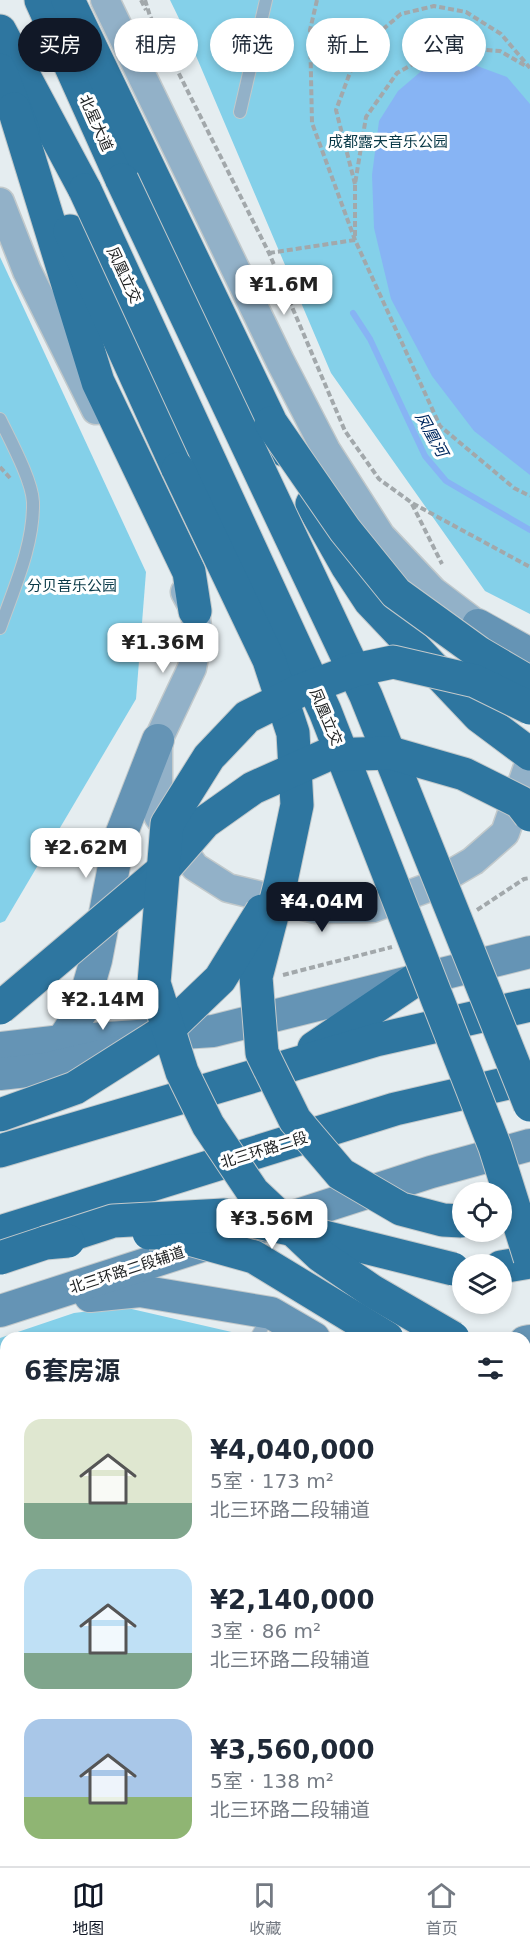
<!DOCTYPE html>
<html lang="zh">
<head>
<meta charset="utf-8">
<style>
	body { margin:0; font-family:"DejaVu Sans","Noto Sans SC",sans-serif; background:#f6f6f7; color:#1f2937; height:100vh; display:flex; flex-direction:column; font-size:22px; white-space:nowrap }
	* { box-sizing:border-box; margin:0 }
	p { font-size:20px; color:#747a83 }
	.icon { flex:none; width:33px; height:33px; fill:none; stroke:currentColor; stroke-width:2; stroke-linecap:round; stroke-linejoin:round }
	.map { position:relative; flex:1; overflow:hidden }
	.side { position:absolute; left:0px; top:1332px; width:531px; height:534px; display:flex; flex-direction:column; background:#fff; border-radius:18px 18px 0 0; box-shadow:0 3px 9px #0003 }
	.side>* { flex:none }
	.guide { position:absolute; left:18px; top:18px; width:495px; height:54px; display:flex; gap:12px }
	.buttons { position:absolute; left:452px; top:1182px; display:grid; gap:12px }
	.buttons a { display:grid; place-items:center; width:60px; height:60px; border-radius:50%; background:#fff; box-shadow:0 3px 9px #0003; font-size:30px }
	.price { position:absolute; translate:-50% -51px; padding:0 14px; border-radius:12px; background:#fff; color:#222; font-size:20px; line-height:39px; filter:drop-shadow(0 2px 3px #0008) }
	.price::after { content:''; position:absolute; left:50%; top:36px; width:18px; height:14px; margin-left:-9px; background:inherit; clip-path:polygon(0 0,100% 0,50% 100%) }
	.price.active { background:#111827; color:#fff }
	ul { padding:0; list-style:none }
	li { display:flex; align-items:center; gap:18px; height:150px; padding:0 24px }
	li span { display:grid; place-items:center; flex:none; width:168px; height:120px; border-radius:18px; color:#555 }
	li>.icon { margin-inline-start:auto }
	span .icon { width:72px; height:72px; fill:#fffc; stroke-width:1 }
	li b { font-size:26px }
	h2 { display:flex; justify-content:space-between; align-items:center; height:72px; padding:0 24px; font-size:26px }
	.tag { padding:0 21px; border-radius:27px; background:#fff; box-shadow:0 3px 9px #0003; font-size:21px; line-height:54px }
	.tag.active { background:#111827; color:#fff }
	.dock { display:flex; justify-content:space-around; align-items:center; height:84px; border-top:2px solid #e0e1e3; background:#fff; font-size:16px; color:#747a83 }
	.dock a { display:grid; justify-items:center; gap:3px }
	.dock .active { color:#111827 }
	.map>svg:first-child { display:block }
	.green { fill:#84d0e9 }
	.water { fill:#87b4f4 }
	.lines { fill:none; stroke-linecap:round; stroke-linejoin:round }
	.stream { stroke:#87b4f4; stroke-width:6 }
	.service-casing { stroke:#c2c9cb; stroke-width:14 }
	.minor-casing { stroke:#c2c9cb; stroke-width:25 }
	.tertiary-casing { stroke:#c2c9cb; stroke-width:31 }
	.secondary-casing { stroke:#c2c9cb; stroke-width:34 }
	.trunk-casing { stroke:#c2c9cb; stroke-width:35 }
	.path { stroke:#a2a8ab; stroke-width:4; stroke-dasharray:6 3; stroke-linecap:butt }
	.service { stroke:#92b1c8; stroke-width:12 }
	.minor { stroke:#92b1c8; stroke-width:22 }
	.tertiary { stroke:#92b1c8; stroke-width:28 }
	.secondary { stroke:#6594b5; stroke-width:32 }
	.trunk { stroke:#2e76a0; stroke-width:33 }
	.trunk-bridge-casing { stroke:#c2c9cb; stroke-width:35; stroke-linecap:butt }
	.trunk-bridge { stroke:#2e76a0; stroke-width:33 }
	.labels { text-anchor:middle; stroke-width:6; stroke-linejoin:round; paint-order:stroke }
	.street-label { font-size:15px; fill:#202324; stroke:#fff }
	.park-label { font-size:15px; fill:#093947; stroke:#fff }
	.water-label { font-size:16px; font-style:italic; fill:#002960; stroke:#fff }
</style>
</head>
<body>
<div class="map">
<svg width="530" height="1866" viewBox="0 0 530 1866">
	<rect width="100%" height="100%" fill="#e5edf0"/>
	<!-- green -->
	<g class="green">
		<polygon points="170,0 530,0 530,614 485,591 331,373 188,37"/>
		<polygon points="0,257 146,572 136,699 5,921 0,923"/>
		<polygon points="123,1307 236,1333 233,1338 6,1338 6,1457 0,1460 0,1338 74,1313"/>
	</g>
	<!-- water -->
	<polygon class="water" points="469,63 507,77 530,104 530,475 474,431 432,376 391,299 374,228 372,175 379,121 398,91 425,68"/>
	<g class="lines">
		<!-- stream -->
		<polyline class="stream" points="353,313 370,339 425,456 446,481 530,530"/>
		<defs>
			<g id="service">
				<polyline points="240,112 266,0"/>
				<path d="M0,419C10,440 32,480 33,502C34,545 14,588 0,628"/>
				<polyline points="256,1338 270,1314"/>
			</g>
			<polyline id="minor" points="525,1475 530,1479"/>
			<g id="tertiary">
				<polyline points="105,0 280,361 326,450 381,536 433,591 478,625 489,644"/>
				<polyline points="0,202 27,271 96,410"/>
				<polyline points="185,592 195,611 198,635 192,668 158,740 158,816 195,867 228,888 315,909 373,908 427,888 473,861 505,833 530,761"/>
			</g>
			<g id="secondary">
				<polyline points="478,625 530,654"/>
				<polyline points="62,1041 81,1012 96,960 119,840 158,740"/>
				<polyline points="0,1048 62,1041 213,1031 530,952"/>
				<polyline points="0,1074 45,1069 118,1052"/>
				<polyline points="90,1296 140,1291 271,1313 314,1338"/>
				<polyline points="0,1311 431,1172 530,1145"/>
				<polyline points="525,1342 530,1341"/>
			</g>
			<g id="trunk">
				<polyline points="41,0 122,180"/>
				<polyline points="68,0 284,450"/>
				<polyline points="0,31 85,190"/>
				<polyline points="0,70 23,130"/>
				<polyline points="14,109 98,382 189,572 195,611"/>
				<polyline points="70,231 178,469"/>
				<polyline points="312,504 347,566 370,601 479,716 530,754"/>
				<polyline points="314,1048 415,980"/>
				<polyline points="0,1151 376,1040 530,1005"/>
				<polyline points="0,1232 395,1109 530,1078"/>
				<polyline points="501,1267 530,1262"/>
				<polyline points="525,1399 530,1405"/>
				<polyline points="525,1433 530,1438"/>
			</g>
		</defs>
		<!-- service casing -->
		<use href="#service" class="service-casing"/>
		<!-- minor casing -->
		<use href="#minor" class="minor-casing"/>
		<!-- tertiary casing -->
		<use href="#tertiary" class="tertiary-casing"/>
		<!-- secondary casing -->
		<use href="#secondary" class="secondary-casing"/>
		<!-- trunk casing -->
		<use href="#trunk" class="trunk-casing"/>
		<!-- path -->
		<g class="path">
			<polyline points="141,0 146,10"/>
			<polyline points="145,0 150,16 269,253 345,431 379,479 412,503 530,567"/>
			<polyline points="317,0 310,30 312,123 355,240 440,426 514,488 530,496"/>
			<polyline points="355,184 336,110 351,70 375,36 401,14 434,6 466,12 501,34 530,68"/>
			<polyline points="355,236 355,184 366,117 397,73 444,47 500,51 526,66"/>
			<polyline points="269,253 355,240"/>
			<polyline points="0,467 10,478"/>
			<polyline points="412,504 442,564"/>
			<polyline points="477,910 524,879 530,878"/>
			<polyline points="283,975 392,947"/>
		</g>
		<!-- service -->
		<use href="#service" class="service"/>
		<!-- minor -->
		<use href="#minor" class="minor"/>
		<!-- tertiary -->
		<use href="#tertiary" class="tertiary"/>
		<!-- secondary -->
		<use href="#secondary" class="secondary"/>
		<!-- trunk -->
		<use href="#trunk" class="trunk"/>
		<defs>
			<g id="trunk-bridge">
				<polyline points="122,180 366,696 530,1105"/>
				<polyline points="85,190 325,711 495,1147 530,1258"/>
				<polyline points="271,423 345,530 396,593 479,653 530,683"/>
				<polyline points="178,469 269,660 293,733 297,805 281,881 256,977 262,1053 295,1120 341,1174 401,1209 443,1220 462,1221"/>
				<polyline points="0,1008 163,870 205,822 253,788 327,755 391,753 464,774 520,802 530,815"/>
				<polyline points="0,1115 75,1088 168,1029 220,979 262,911"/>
				<polyline points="149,1233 168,1233 254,1257 387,1338"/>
				<polyline points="45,1243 113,1221 224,1215 304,1232 453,1269"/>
				<polyline points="0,1258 45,1243 68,1241"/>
				<polyline points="453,1338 372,1291 321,1256 253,1192 208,1125 182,1072 154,983 167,824 209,757 247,717 299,691 355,670 393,662 475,681 530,708"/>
			</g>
		</defs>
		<!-- trunk-bridge casing -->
		<use href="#trunk-bridge" class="trunk-bridge-casing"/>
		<!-- trunk-bridge -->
		<use href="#trunk-bridge" class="trunk-bridge"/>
	</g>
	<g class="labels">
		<!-- street labels -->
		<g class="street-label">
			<text transform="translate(96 123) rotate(66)" y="5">北星大道</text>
			<text transform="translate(124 275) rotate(65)" y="5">凤凰立交</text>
			<text transform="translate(326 717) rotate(67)" y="5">凤凰立交</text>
			<text transform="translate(264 1150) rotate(-17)" y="5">北三环路二段</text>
			<text transform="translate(127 1270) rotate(-18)" y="5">北三环路二段辅道</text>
		</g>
		<!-- park labels -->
		<g class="park-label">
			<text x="388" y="147">成都露天音乐公园</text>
			<text x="72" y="591">分贝音乐公园</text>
		</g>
		<!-- water labels -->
		<g class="water-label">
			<text transform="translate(432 434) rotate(61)" y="6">凤凰河</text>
		</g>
	</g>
</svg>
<div class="buttons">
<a><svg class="icon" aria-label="locate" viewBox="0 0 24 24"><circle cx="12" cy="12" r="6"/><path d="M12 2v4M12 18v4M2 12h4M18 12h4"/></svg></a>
<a><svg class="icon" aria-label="layers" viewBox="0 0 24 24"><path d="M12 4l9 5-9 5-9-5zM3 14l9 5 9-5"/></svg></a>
</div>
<b class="price" style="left:284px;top:316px">¥1.6M</b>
<b class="price" style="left:163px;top:674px">¥1.36M</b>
<b class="price" style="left:86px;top:879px">¥2.62M</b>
<b class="price active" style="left:322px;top:933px">¥4.04M</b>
<b class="price" style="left:103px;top:1031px">¥2.14M</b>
<b class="price" style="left:272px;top:1250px">¥3.56M</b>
<div class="guide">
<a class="tag active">买房</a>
<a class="tag">租房</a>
<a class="tag">筛选</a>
<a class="tag">新上</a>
<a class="tag">公寓</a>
</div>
<section class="side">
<h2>6套房源<svg class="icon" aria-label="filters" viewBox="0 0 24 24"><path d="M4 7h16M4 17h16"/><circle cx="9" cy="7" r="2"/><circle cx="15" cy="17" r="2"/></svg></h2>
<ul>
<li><span style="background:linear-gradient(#dfe7d0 70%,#7fa58c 0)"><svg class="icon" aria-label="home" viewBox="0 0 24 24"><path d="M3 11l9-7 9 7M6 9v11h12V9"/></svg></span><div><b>¥4,040,000</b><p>5室 · 173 m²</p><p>北三环路二段辅道</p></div></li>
<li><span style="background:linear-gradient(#bfe0f5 70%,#7fa58c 0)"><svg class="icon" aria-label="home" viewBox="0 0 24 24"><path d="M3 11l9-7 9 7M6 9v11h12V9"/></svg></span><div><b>¥2,140,000</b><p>3室 · 86 m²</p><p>北三环路二段辅道</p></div></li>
<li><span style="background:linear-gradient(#a9c7e8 65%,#8fb573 0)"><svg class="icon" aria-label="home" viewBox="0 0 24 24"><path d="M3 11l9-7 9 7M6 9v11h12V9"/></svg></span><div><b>¥3,560,000</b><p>5室 · 138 m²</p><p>北三环路二段辅道</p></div></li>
</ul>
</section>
</div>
<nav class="dock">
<a class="active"><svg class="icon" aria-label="map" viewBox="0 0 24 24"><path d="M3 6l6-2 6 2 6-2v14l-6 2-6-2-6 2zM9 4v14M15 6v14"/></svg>地图</a>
<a><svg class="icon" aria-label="saved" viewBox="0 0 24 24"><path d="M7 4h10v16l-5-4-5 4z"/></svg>收藏</a>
<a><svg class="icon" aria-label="home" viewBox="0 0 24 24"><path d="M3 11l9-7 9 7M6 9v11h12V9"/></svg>首页</a>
</nav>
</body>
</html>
